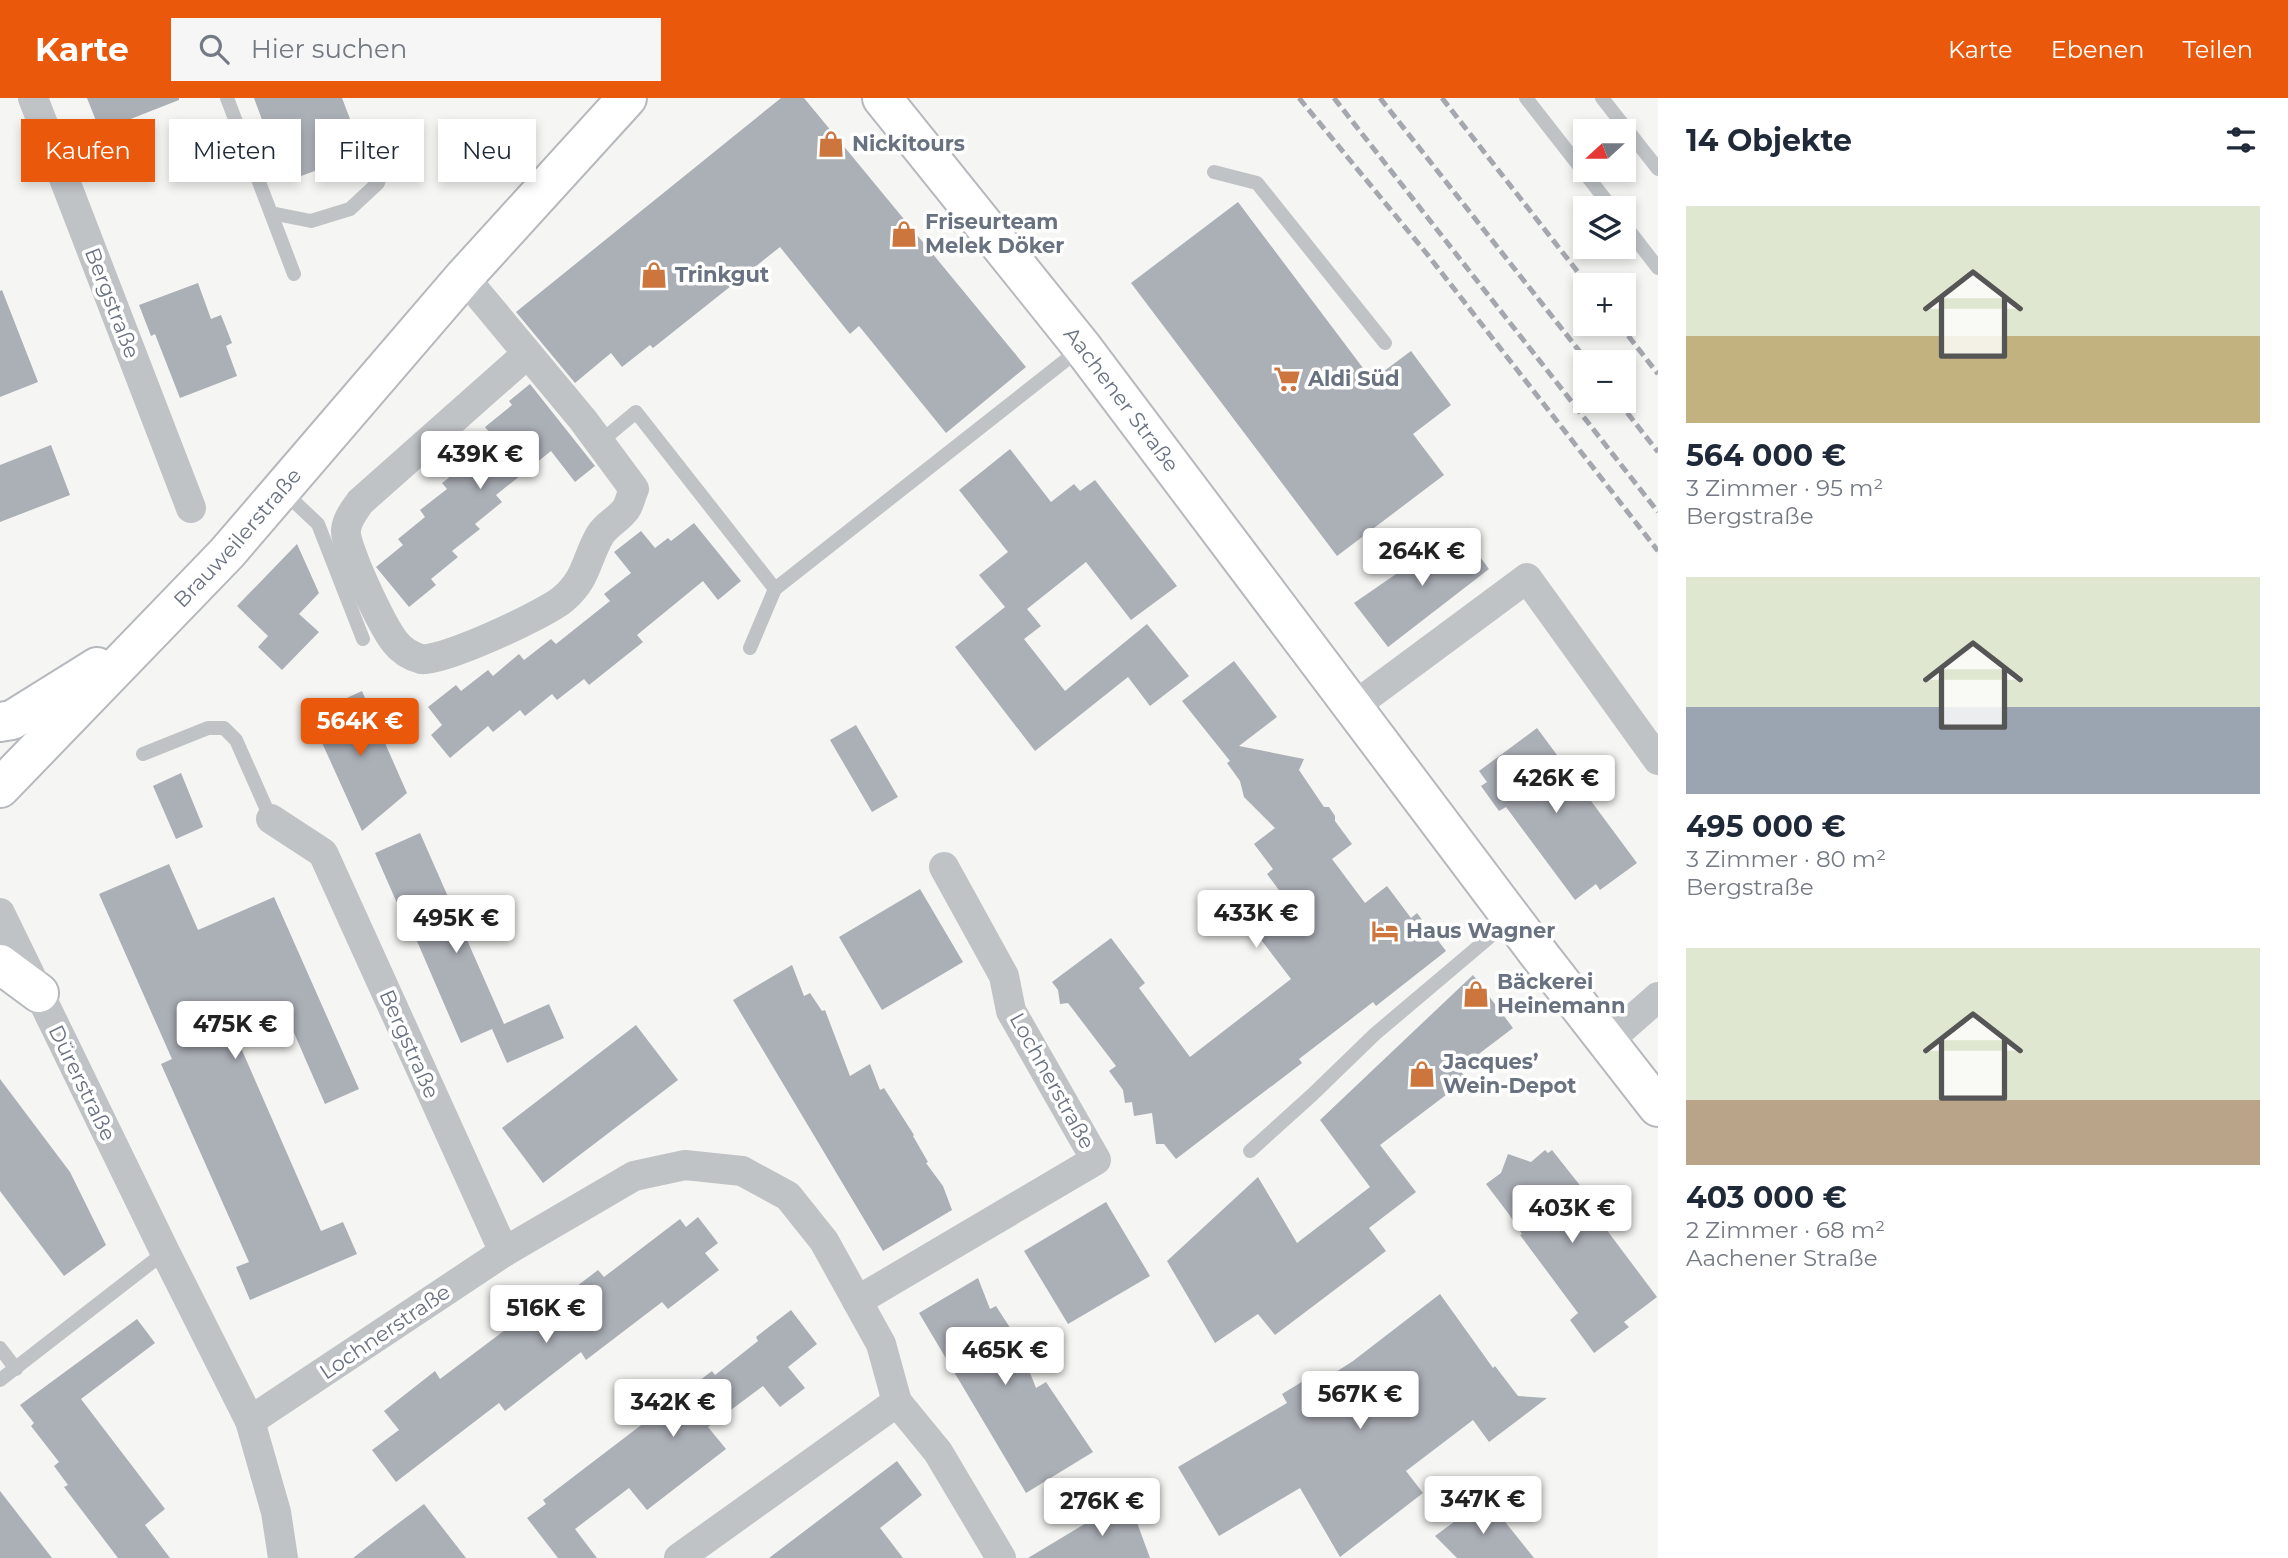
<!DOCTYPE html>
<html lang="de">
<head>
<meta charset="utf-8">
<style>
	body { margin:0; font-family:Montserrat,sans-serif; background:#f6f6f7; color:#1f2937; height:100vh; display:flex; flex-direction:column; font-size:26px; white-space:nowrap }
	* { box-sizing:border-box; margin:0 }
	p { font-size:23px; color:#747a83 }
	.icon { flex:none; width:38px; height:38px; fill:none; stroke:currentColor; stroke-width:2; stroke-linecap:round; stroke-linejoin:round }
	.map { position:relative; flex:1; overflow:hidden }
	.panel { display:flex; flex-direction:column; background:#fff; width:630px }
	.panel>* { flex:none }
	.hud { position:absolute; left:21px; top:21px; width:665px; height:63px; display:flex; gap:14px }
	.needle { width:46px; rotate:249deg }
	.tools { position:absolute; left:1573px; top:21px; display:grid; gap:14px }
	.tools a { display:grid; place-items:center; width:63px; height:63px; border-radius:0px; background:#fff; box-shadow:0 4px 10px #0003; font-size:35px }
	.price { position:absolute; translate:-50% -60px; padding:0 16px; border-radius:7px; background:#fff; color:#222; font-size:23px; line-height:46px; filter:drop-shadow(0 2px 4px #0008) }
	.price::after { content:''; position:absolute; left:50%; top:42px; width:21px; height:16px; margin-left:-10px; background:inherit; clip-path:polygon(0 0,100% 0,50% 100%) }
	.price.on { background:#ea580c; color:#fff }
	ul { padding:0; list-style:none }
	li { display:grid; align-content:center; gap:14px; height:371px; padding:0 28px }
	li span { display:grid; place-items:center; height:217px; border-radius:0px; color:#555 }
	li>.icon { margin-inline-start:auto }
	span .icon { width:126px; height:126px; fill:#fffc; stroke-width:1 }
	li b { font-size:30px }
	h2 { display:flex; justify-content:space-between; align-items:center; height:84px; padding:0 28px; font-size:30px }
	.chip { padding:0 24px; border-radius:0px; background:#fff; box-shadow:0 4px 10px #0003; font-size:24px; line-height:63px }
	.chip.on { background:#ea580c; color:#fff }
	header { display:flex; align-items:center; gap:42px; box-sizing:border-box; height:98px; padding:0 35px; background:#ea580c; color:#fff }
	header strong { font-size:33px }
	nav { display:flex; gap:38px; margin-inline-start:auto; font-size:24px }
	.search { width:490px; height:63px; background:#f6f6f7; display:flex; align-items:center; gap:18px; box-sizing:border-box; padding:0 24px; border-radius:0px; color:#747a83; font-size:26px }
	main { display:flex; flex:1; min-height:0 }
	.map>svg:first-child { display:block }
	.building { fill:#abafb6 }
	.lines { fill:none; stroke-linecap:round; stroke-linejoin:round }
	.secondary-casing { stroke:#b5b8bd; stroke-width:42 }
	.lane { stroke:#c0c3c6; stroke-width:14 }
	.street { stroke:#c0c3c6; stroke-width:30 }
	.secondary { stroke:#fff; stroke-width:38 }
	.rail { stroke:#a4a7ad; stroke-width:5; stroke-dasharray:10 5; stroke-linecap:butt }
	.labels { text-anchor:middle; stroke-width:7; stroke-linejoin:round; paint-order:stroke }
	.poi-label { font-size:21px; font-weight:bold; fill:#697280; stroke:#fff; text-anchor:start }
	.street-label { font-size:21px; fill:#697280; stroke:#fff }
</style>
</head>
<body>
<header>
<strong>Karte</strong>
<div class="search"><svg class="icon" aria-label="search" viewBox="0 0 24 24"><circle cx="10" cy="10" r="6"/><path d="M15 15l6 6"/></svg>Hier suchen</div>
<nav><a>Karte</a><a>Ebenen</a><a>Teilen</a></nav>
</header>
<main>
<div class="map">
<svg width="1658" height="1460" viewBox="0 0 1658 1460">
	<rect width="100%" height="100%" fill="#f5f6f3"/>
	<!-- building -->
	<g class="building">
		<polygon points="87,0 179,0 179,2 100,33"/>
		<polygon points="254,0 342,0 363,55 285,84"/>
		<polygon points="781,0 804,0 1026,269 946,335 859,228 850,236 780,149 653,250 650,247 622,269 611,255 575,285 516,214"/>
		<polygon points="1238,104 1372,282 1411,253 1451,307 1413,336 1444,377 1337,458 1131,185"/>
		<polygon points="198,185 211,221 221,217 232,245 226,248 237,278 180,300 155,236 151,238 139,207"/>
		<polygon points="2,192 38,284 0,299 0,193"/>
		<polygon points="530,286 595,368 575,384 551,353 496,397 502,404 475,426 480,431 452,453 458,459 431,481 436,487 409,509 376,469 403,447 398,441 425,419 420,412 447,391 442,385 469,364 464,357 490,335 485,329 512,307 509,303"/>
		<polygon points="51,347 70,397 0,424 0,367"/>
		<polygon points="1010,351 1051,404 1074,386 1080,393 1095,382 1177,488 1131,522 1086,464 1027,511 1041,528 1024,541 1065,593 1147,526 1189,578 1150,608 1128,579 1035,653 955,549 1005,509 979,477 1008,454 959,392"/>
		<polygon points="694,425 741,483 718,502 703,483 637,537 643,544 589,587 584,581 557,602 552,596 525,618 520,612 493,634 488,628 450,660 431,637 442,627 428,609 456,587 461,593 488,572 493,578 519,556 524,562 551,541 556,546 610,503 604,496 631,475 614,454 641,433 655,450 668,440 671,443"/>
		<polygon points="1460,432 1489,471 1388,549 1354,505"/>
		<polygon points="297,446 319,495 299,516 319,534 282,572 258,549 268,538 237,508"/>
		<polygon points="1234,563 1277,619 1239,648 1304,661 1299,672 1324,709 1329,709 1335,718 1335,723 1352,746 1332,761 1365,805 1387,788 1411,820 1417,815 1446,853 1376,908 1373,904 1342,928 1299,961 1302,965 1176,1061 1164,1046 1156,1046 1152,1015 1134,1018 1132,1004 1125,1005 1123,992 1109,973 1116,968 1068,905 1060,906 1058,892 1052,884 1111,840 1145,885 1139,890 1190,959 1291,881 1249,826 1284,799 1267,776 1273,771 1254,746 1275,730 1244,699 1240,683 1227,665 1230,663 1182,603"/>
		<polygon points="362,593 407,695 362,733 314,627 314,615"/>
		<polygon points="856,627 898,699 872,714 830,642"/>
		<polygon points="1537,630 1637,765 1600,792 1596,786 1575,802 1506,709 1499,713 1481,688 1487,684 1479,673"/>
		<polygon points="181,675 203,729 176,741 153,688"/>
		<polygon points="420,735 504,926 549,906 564,940 507,965 492,931 461,945 407,820 404,821 375,755"/>
		<polygon points="169,766 198,832 274,799 359,991 325,1006 284,912 234,934 321,1133 343,1124 357,1156 250,1202 236,1169 249,1164 161,966 172,961 99,796"/>
		<polygon points="920,791 963,864 882,912 839,839"/>
		<polygon points="792,867 804,898 810,895 822,913 825,912 850,978 870,966 880,992 884,990 914,1037 913,1038 928,1064 926,1065 943,1088 952,1112 883,1153 733,902"/>
		<polygon points="1473,877 1513,930 1459,971 1467,981 1380,1047 1416,1094 1369,1130 1386,1153 1275,1237 1258,1216 1215,1245 1167,1163 1258,1079 1297,1145 1370,1089 1320,1022"/>
		<polygon points="636,927 678,982 543,1085 502,1030"/>
		<polygon points="0,981 70,1074 106,1147 64,1178 0,1093"/>
		<polygon points="1545,1052 1548,1055 1552,1052 1605,1119 1600,1123 1657,1199 1624,1224 1629,1229 1594,1255 1570,1222 1578,1215 1520,1137 1522,1136 1508,1115 1486,1086 1501,1075 1508,1056 1531,1064"/>
		<polygon points="1106,1104 1150,1178 1068,1226 1024,1153"/>
		<polygon points="698,1119 718,1145 705,1155 719,1172 668,1211 662,1204 586,1262 581,1254 505,1313 499,1305 396,1384 372,1352 399,1332 384,1313 435,1273 440,1281 517,1223 522,1230 598,1172 604,1179 680,1121 686,1129"/>
		<polygon points="978,1180 990,1211 996,1208 1016,1239 1036,1290 1046,1284 1093,1354 1026,1395 919,1215"/>
		<polygon points="1440,1196 1493,1270 1495,1268 1518,1298 1547,1300 1489,1344 1473,1322 1406,1373 1423,1395 1340,1459 1300,1390 1219,1438 1178,1369 1287,1305 1282,1296 1318,1274 1322,1283 1353,1263"/>
		<polygon points="791,1212 817,1246 788,1269 805,1290 780,1309 763,1288 708,1329 726,1351 647,1412 629,1390 575,1431 597,1460 558,1460 527,1420 546,1406 543,1402 712,1273 715,1277 758,1243 756,1239"/>
		<polygon points="137,1221 155,1245 81,1301 165,1411 145,1427 170,1460 118,1460 64,1389 68,1387 54,1368 59,1364 31,1328 34,1325 20,1307"/>
		<polygon points="897,1363 922,1397 880,1430 903,1460 769,1460"/>
		<polygon points="0,1393 52,1460 0,1460"/>
		<polygon points="1128,1400 1150,1460 1028,1460"/>
		<polygon points="1486,1400 1534,1460 1457,1460 1435,1438"/>
		<polygon points="424,1406 466,1460 353,1460 384,1436"/>
	</g>
	<g class="lines">
		<defs>
			<g id="secondary">
				<path id="s1" d="M882,0L1082,249L1538,855L1658,1009"/>
				<polyline points="0,624 12,622 97,569"/>
				<path id="s2" d="M0,690L227,455L464,179L627,0"/>
				<polyline points="0,866 39,895"/>
			</g>
		</defs>
		<!-- secondary casing -->
		<use href="#secondary" class="secondary-casing"/>
		<!-- lane -->
		<g class="lane">
			<polyline points="227,0 294,176"/>
			<polyline points="1526,0 1612,110"/>
			<polyline points="1602,0 1658,71"/>
			<polyline points="1214,74 1257,85 1385,245"/>
			<polyline points="271,115 311,123 350,111 378,85 387,51"/>
			<polyline points="1624,126 1658,170"/>
			<polyline points="600,344 636,314 775,491 1080,251"/>
			<polyline points="283,393 318,426 363,541"/>
			<polyline points="750,550 775,491"/>
			<polyline points="143,656 208,630 224,630 236,642 271,721"/>
			<polyline points="1250,1053 1312,997 1375,936 1511,821"/>
			<polyline points="0,1250 16,1271"/>
			<polyline points="0,1282 165,1154"/>
		</g>
		<!-- street -->
		<g class="street">
			<polyline points="33,0 191,410"/>
			<path d="M464,179L583,322L634,391C631,397 630,405 626,411C619,421 606,427 600,437C586,461 587,481 563,501C546,516 440,565 421,561C411,558 401,552 395,544C383,529 344,449 346,432C347,421 354,413 360,404L527,256"/>
			<polyline points="1353,609 1527,480 1658,662"/>
			<polyline points="271,721 323,755 504,1154"/>
			<polyline points="0,815 165,1154 250,1323 276,1414 283,1460"/>
			<polyline points="1608,943 1658,899"/>
			<polyline points="857,1203 1096,1062 1011,913 1004,878 944,769"/>
			<polyline points="250,1323 504,1154 634,1078 685,1067 742,1073 788,1098 824,1143 881,1246 897,1304 938,1354 1001,1460"/>
			<polyline points="679,1460 897,1304"/>
		</g>
		<!-- secondary -->
		<use href="#secondary" class="secondary"/>
		<!-- rail -->
		<g class="rail">
			<polyline points="1299,0 1427,156 1658,453"/>
			<polyline points="1334,0 1658,414"/>
			<polyline points="1380,0 1588,264"/>
			<polyline points="1442,0 1588,187"/>
			<polyline points="1619,226 1658,276"/>
			<polyline points="1618,303 1658,354"/>
		</g>
	</g>
	<!-- icons -->
	<defs>
		<symbol id="shop-bare" viewBox="-9 -9 18 18"><path d="M-5-2.5h2.3a2.7 3.5 0 0 1 5.4 0H5L5.5 6h-11ZM-1.5-2.5h3a1.5 2.3 0 0 0-3 0Z" fill="#cc763d" stroke="#fff" stroke-width="2.5" paint-order="stroke"/></symbol>
		<symbol id="supermarket-bare" viewBox="-9 -9 18 18"><path d="M-6-5.5h2.5l.6 2H6L4.5 2H-2.5L-4.4-4H-6ZM-1.5 3.2a1.3 1.3 0 1 0 .1 0ZM3 3.2a1.3 1.3 0 1 0 .1 0Z" fill="#cc763d" stroke="#fff" stroke-width="2.5" paint-order="stroke"/></symbol>
		<symbol id="hotel-bare" viewBox="-9 -9 18 18"><path d="M-6-4.5h1.5V1H6V5H4.5V3h-9V5H-6ZM-4 0a1.8 1.8 0 1 1 3.6 0ZM.5 0V-2.5h3Q6-2.5 6 0Z" fill="#cc763d" stroke="#fff" stroke-width="2.5" paint-order="stroke"/></symbol>
	</defs>
	<g fill-rule="evenodd">
		<use href="#shop-bare" x="812" y="27" width="38" height="38"/>
		<use href="#shop-bare" x="885" y="117" width="38" height="38"/>
		<use href="#shop-bare" x="635" y="158" width="38" height="38"/>
		<use href="#supermarket-bare" x="1268" y="262" width="38" height="38"/>
		<use href="#hotel-bare" x="1366" y="814" width="38" height="38"/>
		<use href="#shop-bare" x="1457" y="877" width="38" height="38"/>
		<use href="#shop-bare" x="1403" y="957" width="38" height="38"/>
	</g>
	<g class="labels">
		<!-- poi labels -->
		<g class="poi-label">
			<text x="852" y="53">Nickitours</text>
			<text x="925" y="131">Friseurteam<tspan x="925" dy="24">Melek Döker</tspan></text>
			<text x="675" y="184">Trinkgut</text>
			<text x="1308" y="288">Aldi Süd</text>
			<text x="1406" y="840">Haus Wagner</text>
			<text x="1497" y="891">Bäckerei<tspan x="1497" dy="24">Heinemann</tspan></text>
			<text x="1443" y="971">Jacques’<tspan x="1443" dy="24">Wein-Depot</tspan></text>
		</g>
		<!-- street labels -->
		<g class="street-label">
			<text transform="translate(112 205) rotate(69)" y="7">Bergstraße</text>
			<text dy="7" stroke="none"><textPath href="#s1" startOffset="385">Aachener Straße</textPath></text>
			<text dy="7" stroke="none"><textPath href="#s2" startOffset="345">Brauweilerstraße</textPath></text>
			<text transform="translate(409 946) rotate(66)" y="7">Bergstraße</text>
			<text transform="translate(1052 983) rotate(61)" y="7">Lochnerstraße</text>
			<text transform="translate(82 985) rotate(64)" y="7">Dürerstraße</text>
			<text transform="translate(385 1234) rotate(-34)" y="7">Lochnerstraße</text>
		</g>
	</g>
</svg>
<div class="tools">
<a><svg class="needle" viewBox="-14 -14 28 28"><path d="M0-13l5 13h-10z" fill="#e53935"/><path d="M0 13l5-13h-10z" fill="#747a83"/></svg></a>
<a><svg class="icon" aria-label="layers" viewBox="0 0 24 24"><path d="M12 4l9 5-9 5-9-5zM3 14l9 5 9-5"/></svg></a>
<a>+</a>
<a>−</a>
</div>
<b class="price" style="left:480px;top:393px">439K €</b>
<b class="price" style="left:1422px;top:490px">264K €</b>
<b class="price on" style="left:360px;top:660px">564K €</b>
<b class="price" style="left:1556px;top:717px">426K €</b>
<b class="price" style="left:1256px;top:852px">433K €</b>
<b class="price" style="left:456px;top:857px">495K €</b>
<b class="price" style="left:235px;top:963px">475K €</b>
<b class="price" style="left:1572px;top:1147px">403K €</b>
<b class="price" style="left:546px;top:1247px">516K €</b>
<b class="price" style="left:1005px;top:1289px">465K €</b>
<b class="price" style="left:1360px;top:1333px">567K €</b>
<b class="price" style="left:673px;top:1341px">342K €</b>
<b class="price" style="left:1483px;top:1438px">347K €</b>
<b class="price" style="left:1102px;top:1440px">276K €</b>
<div class="hud">
<a class="chip on">Kaufen</a>
<a class="chip">Mieten</a>
<a class="chip">Filter</a>
<a class="chip">Neu</a>
</div>
</div>
<section class="panel">
<h2>14 Objekte<svg class="icon" aria-label="filters" viewBox="0 0 24 24"><path d="M4 7h16M4 17h16"/><circle cx="9" cy="7" r="2"/><circle cx="15" cy="17" r="2"/></svg></h2>
<ul>
<li><span style="background:linear-gradient(#dfe7d0 60%,#c2b280 0)"><svg class="icon" aria-label="home" viewBox="0 0 24 24"><path d="M3 11l9-7 9 7M6 9v11h12V9"/></svg></span><div><b>564 000 €</b><p>3 Zimmer · 95 m²</p><p>Bergstraße</p></div></li>
<li><span style="background:linear-gradient(#dfe7d0 60%,#9aa5b1 0)"><svg class="icon" aria-label="home" viewBox="0 0 24 24"><path d="M3 11l9-7 9 7M6 9v11h12V9"/></svg></span><div><b>495 000 €</b><p>3 Zimmer · 80 m²</p><p>Bergstraße</p></div></li>
<li><span style="background:linear-gradient(#dfe7d0 70%,#b9a48a 0)"><svg class="icon" aria-label="home" viewBox="0 0 24 24"><path d="M3 11l9-7 9 7M6 9v11h12V9"/></svg></span><div><b>403 000 €</b><p>2 Zimmer · 68 m²</p><p>Aachener Straße</p></div></li>
</ul>
</section>
</main>
</body>
</html>
